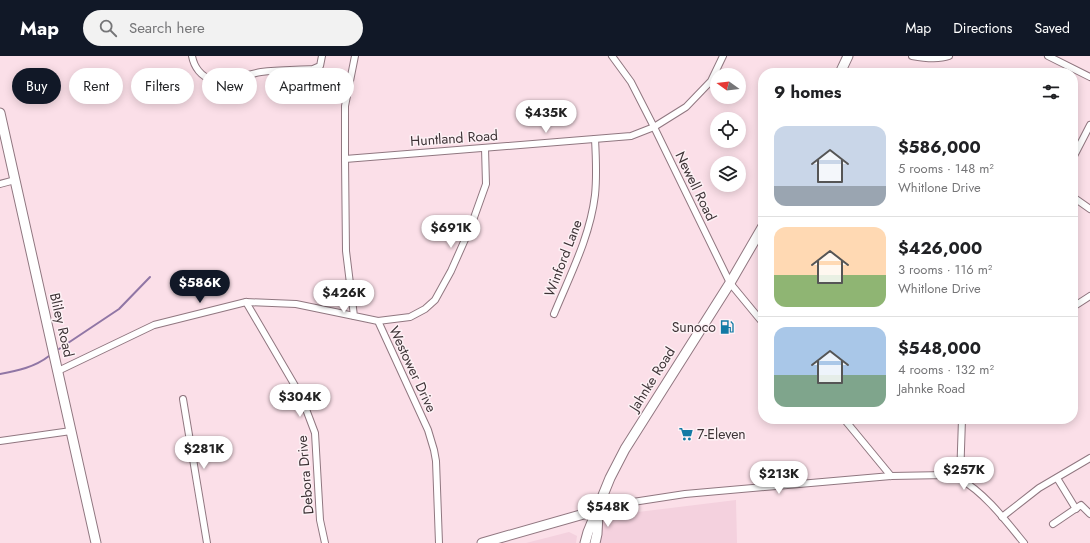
<!DOCTYPE html>
<html lang="en">
<head>
<meta charset="utf-8">
<style>
	body { margin:0; font-family:Jost,sans-serif; background:#f2f2f2; color:#202124; height:100vh; display:flex; flex-direction:column; font-size:15px; white-space:nowrap }
	* { box-sizing:border-box; margin:0 }
	p { font-size:13px; color:#757577 }
	.icon { flex:none; width:22px; height:22px; fill:none; stroke:currentColor; stroke-width:2; stroke-linecap:round; stroke-linejoin:round }
	.map { position:relative; flex:1; overflow:hidden }
	.side { position:absolute; left:758px; top:12px; width:320px; height:356px; display:flex; flex-direction:column; background:#fff; border-radius:16px; box-shadow:0 2px 10px #0003 }
	.side>* { flex:none }
	.top-card { position:absolute; left:12px; top:12px; width:380px; height:36px; display:flex; gap:8px }
	.needle { width:26px; rotate:285deg }
	.buttons { position:absolute; left:710px; top:12px; display:grid; gap:8px }
	.buttons a { display:grid; place-items:center; width:36px; height:36px; border-radius:50%; background:#fff; box-shadow:0 2px 10px #0003; font-size:20px }
	.price { position:absolute; translate:-50% -34px; padding:0 9px; border-radius:14px; background:#fff; color:#222; font-size:13px; line-height:26px; filter:drop-shadow(0 1px 2px #0008) }
	.price::after { content:''; position:absolute; left:50%; top:24px; width:12px; height:9px; margin-left:-6px; background:inherit; clip-path:polygon(0 0,100% 0,50% 100%) }
	.price.current { background:#111827; color:#fff }
	ul { padding:0; list-style:none }
	li { display:flex; align-items:center; gap:12px; height:100px; padding:0 16px }
	li+li { border-top:1px solid #e0e0e0 }
	li span { display:grid; place-items:center; flex:none; width:112px; height:80px; border-radius:12px; color:#555 }
	li>.icon { margin-inline-start:auto }
	span .icon { width:48px; height:48px; fill:#fffc; stroke-width:1 }
	li b { font-size:17px }
	h2 { display:flex; justify-content:space-between; align-items:center; height:48px; padding:0 16px; font-size:17px }
	.chip { padding:0 14px; border-radius:18px; background:#fff; box-shadow:0 2px 10px #0003; font-size:14px; line-height:36px }
	.chip.current { background:#111827; color:#fff }
	header { display:flex; align-items:center; gap:24px; box-sizing:border-box; height:56px; padding:0 20px; background:#111827; color:#fff }
	header strong { font-size:19px }
	nav { display:flex; gap:22px; margin-inline-start:auto; font-size:14px }
	.search { width:280px; height:36px; background:#f2f2f2; display:flex; align-items:center; gap:10px; box-sizing:border-box; padding:0 14px; border-radius:22px; color:#757577; font-size:15px }
	.map>svg:first-child { display:block }
	.built { fill:#f4d1de }
	.lines { fill:none; stroke-linecap:round; stroke-linejoin:round }
	.stream { stroke:#9076a5; stroke-width:2 }
	.street-casing { stroke:#907780; stroke-width:8 }
	.secondary-casing { stroke:#907780; stroke-width:11 }
	.street { stroke:#fff; stroke-width:6 }
	.secondary { stroke:#fff; stroke-width:9 }
	.labels { text-anchor:middle; stroke-width:3; stroke-linejoin:round; paint-order:stroke }
	.street-label { font-size:14px; fill:#3d3336; stroke:#fdf1f5 }
	.poi-label { font-size:14px; fill:#3d3336; stroke:#fdf1f5; text-anchor:end }
</style>
</head>
<body>
<header>
<strong>Map</strong>
<div class="search"><svg class="icon" aria-label="search" viewBox="0 0 24 24"><circle cx="10" cy="10" r="6"/><path d="M15 15l6 6"/></svg>Search here</div>
<nav><a>Map</a><a>Directions</a><a>Saved</a></nav>
</header>
<div class="map">
<svg width="1090" height="487" viewBox="0 0 1090 487">
	<rect width="100%" height="100%" fill="#fbdfe8"/>
	<!-- built -->
	<g class="built">
		<polygon points="736,444 737,487 585,487 589,462"/>
		<polygon points="569,476 577,480 576,487 526,487"/>
	</g>
	<g class="lines">
		<!-- stream -->
		<g class="stream">
			<polyline points="59,293 119,253 150,221"/>
			<path d="M0,318C17,315 35,311 49,300"/>
		</g>
		<defs>
			<g id="street">
				<path d="M192,0C194,11 201,21 213,24C224,27 249,18 261,16C278,14 296,14 313,13L320,10L322,0"/>
				<polyline points="355,0 345,50 345,103 346,195 354,260 378,265 428,374 434,394 436,405 439,487"/>
				<polyline points="612,0 631,26 654,71 730,227 763,267"/>
				<path d="M912,0C923,2 938,4 949,0"/>
				<polyline points="1048,0 1090,21"/>
				<polyline points="1073,102 1090,69"/>
				<polyline points="345,103 631,80 654,71 686,51 711,25 723,0"/>
				<polyline points="0,128 15,124"/>
				<polyline points="1073,141 1090,153"/>
				<polyline points="246,246 301,340 315,377 320,464 325,487"/>
				<polyline points="1073,251 1090,240"/>
				<path d="M554,258C570,219 590,181 595,139C597,120 596,101 595,83"/>
				<polyline points="378,265 410,261 425,253 435,244 451,215 471,170 486,128 485,92"/>
				<polyline points="58,315 154,269 246,246 296,248 354,260"/>
				<polyline points="183,343 207,487"/>
				<polyline points="844,363 891,420"/>
				<path d="M962,363L960,423C985,437 1006,465 1024,487"/>
				<polyline points="0,385 71,375"/>
				<polyline points="1057,422 1076,453"/>
				<polyline points="598,454 620,448 685,438 891,420 946,419 960,423"/>
				<polyline points="1002,461 1039,432 1090,402"/>
				<polyline points="1053,468 1081,449 1090,458"/>
			</g>
			<g id="secondary">
				<polyline points="840,17 848,0"/>
				<polyline points="0,57 96,487"/>
				<polyline points="482,487 598,454"/>
				<polyline points="585,487 588,476 610,422 625,393 730,227 763,170"/>
				<polyline points="595,487 597,478 598,457"/>
			</g>
		</defs>
		<!-- street casing -->
		<use href="#street" class="street-casing"/>
		<!-- secondary casing -->
		<use href="#secondary" class="secondary-casing"/>
		<!-- street -->
		<use href="#street" class="street"/>
		<!-- secondary -->
		<use href="#secondary" class="secondary"/>
	</g>
	<!-- icons -->
	<defs>
		<symbol id="fuel-bare" viewBox="-9 -9 18 18"><path d="M-5.5-6h7V0h2V4h1.3V-2.5L3-4.5l.8-.8L6-3V5H2.5V1h-1V6h-7ZM-4.2-4.7v3.2H.2V-4.7Z" fill="#137aa5" stroke="#fdf1f5" stroke-width="2.5" paint-order="stroke"/></symbol>
		<symbol id="supermarket-bare" viewBox="-9 -9 18 18"><path d="M-6-5.5h2.5l.6 2H6L4.5 2H-2.5L-4.4-4H-6ZM-1.5 3.2a1.3 1.3 0 1 0 .1 0ZM3 3.2a1.3 1.3 0 1 0 .1 0Z" fill="#137aa5" stroke="#fdf1f5" stroke-width="2.5" paint-order="stroke"/></symbol>
	</defs>
	<g fill-rule="evenodd">
		<use href="#fuel-bare" x="717" y="261" width="20" height="20"/>
		<use href="#supermarket-bare" x="676" y="368" width="20" height="20"/>
	</g>
	<g class="labels">
		<!-- street labels -->
		<g class="street-label">
			<text transform="translate(454 82) rotate(-4)" y="5">Huntland Road</text>
			<text transform="translate(696 130) rotate(64)" y="5">Newell Road</text>
			<text transform="translate(563 202) rotate(-69)" y="5">Winford Lane</text>
			<text transform="translate(62 269) rotate(77)" y="5">Bliley Road</text>
			<text transform="translate(413 313) rotate(65)" y="5">Westower Drive</text>
			<text transform="translate(652 323) rotate(-58)" y="5">Jahnke Road</text>
			<text transform="translate(305 419) rotate(-95)" y="5">Debora Drive</text>
		</g>
		<!-- poi labels -->
		<g class="poi-label">
			<text x="716" y="276">Sunoco</text>
			<text x="697" y="383" text-anchor="start">7-Eleven</text>
		</g>
	</g>
</svg>
<div class="buttons">
<a><svg class="needle" viewBox="-14 -14 28 28"><path d="M0-13l5 13h-10z" fill="#e53935"/><path d="M0 13l5-13h-10z" fill="#757577"/></svg></a>
<a><svg class="icon" aria-label="locate" viewBox="0 0 24 24"><circle cx="12" cy="12" r="6"/><path d="M12 2v4M12 18v4M2 12h4M18 12h4"/></svg></a>
<a><svg class="icon" aria-label="layers" viewBox="0 0 24 24"><path d="M12 4l9 5-9 5-9-5zM3 14l9 5 9-5"/></svg></a>
</div>
<b class="price" style="left:546px;top:78px">$435K</b>
<b class="price" style="left:451px;top:193px">$691K</b>
<b class="price current" style="left:200px;top:248px">$586K</b>
<b class="price" style="left:344px;top:258px">$426K</b>
<b class="price" style="left:300px;top:362px">$304K</b>
<b class="price" style="left:204px;top:414px">$281K</b>
<b class="price" style="left:964px;top:435px">$257K</b>
<b class="price" style="left:779px;top:439px">$213K</b>
<b class="price" style="left:608px;top:472px">$548K</b>
<div class="top-card">
<a class="chip current">Buy</a>
<a class="chip">Rent</a>
<a class="chip">Filters</a>
<a class="chip">New</a>
<a class="chip">Apartment</a>
</div>
<section class="side">
<h2>9 homes<svg class="icon" aria-label="filters" viewBox="0 0 24 24"><path d="M4 7h16M4 17h16"/><circle cx="9" cy="7" r="2"/><circle cx="15" cy="17" r="2"/></svg></h2>
<ul>
<li><span style="background:linear-gradient(#c9d6e8 75%,#9aa5b1 0)"><svg class="icon" aria-label="home" viewBox="0 0 24 24"><path d="M3 11l9-7 9 7M6 9v11h12V9"/></svg></span><div><b>$586,000</b><p>5 rooms · 148 m²</p><p>Whitlone Drive</p></div></li>
<li><span style="background:linear-gradient(#ffd9b3 60%,#8fb573 0)"><svg class="icon" aria-label="home" viewBox="0 0 24 24"><path d="M3 11l9-7 9 7M6 9v11h12V9"/></svg></span><div><b>$426,000</b><p>3 rooms · 116 m²</p><p>Whitlone Drive</p></div></li>
<li><span style="background:linear-gradient(#a9c7e8 60%,#7fa58c 0)"><svg class="icon" aria-label="home" viewBox="0 0 24 24"><path d="M3 11l9-7 9 7M6 9v11h12V9"/></svg></span><div><b>$548,000</b><p>4 rooms · 132 m²</p><p>Jahnke Road</p></div></li>
</ul>
</section>
</div>
</body>
</html>
